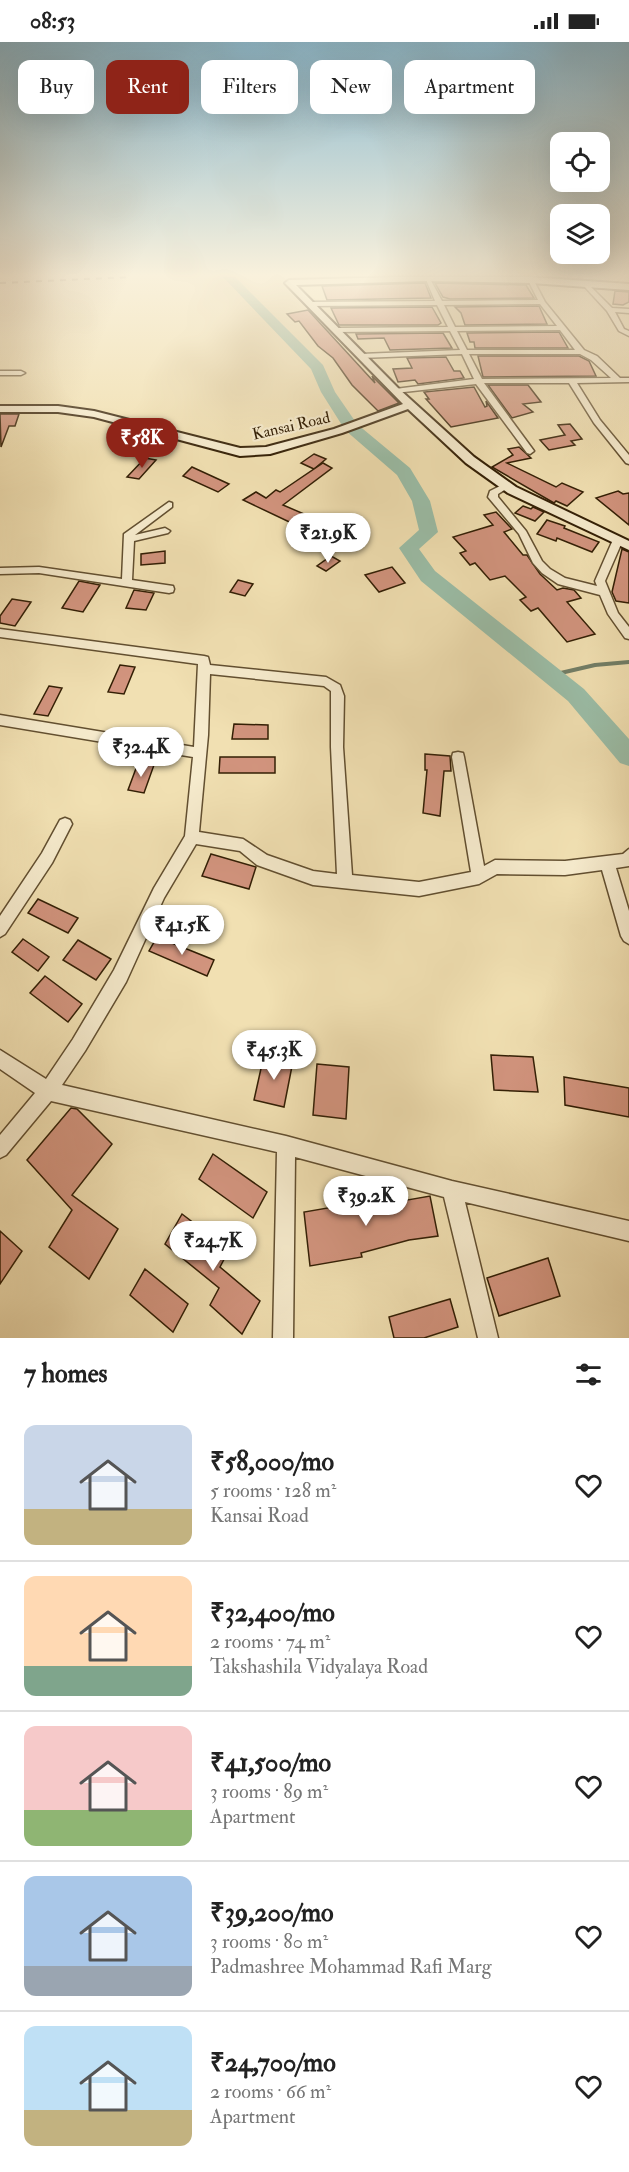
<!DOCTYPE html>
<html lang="en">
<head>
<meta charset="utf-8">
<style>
	body { margin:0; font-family:"IM FELL Double Pica",serif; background:#f2f2f2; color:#222; height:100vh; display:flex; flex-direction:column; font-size:22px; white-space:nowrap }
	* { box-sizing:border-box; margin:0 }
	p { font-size:20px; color:#767676 }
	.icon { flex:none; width:33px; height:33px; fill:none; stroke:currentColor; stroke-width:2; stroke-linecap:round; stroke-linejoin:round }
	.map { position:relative; height:1296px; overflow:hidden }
	.drawer { display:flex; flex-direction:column; background:#fff; flex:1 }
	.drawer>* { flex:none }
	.banner { position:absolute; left:18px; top:18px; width:594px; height:54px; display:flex; gap:12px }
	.controls { position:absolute; left:550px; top:90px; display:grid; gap:12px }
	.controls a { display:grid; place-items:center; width:60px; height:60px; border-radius:12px; background:#fff; box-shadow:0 6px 24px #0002; font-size:30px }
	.price { position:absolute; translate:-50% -51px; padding:0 14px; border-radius:21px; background:#fff; color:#222; font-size:20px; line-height:39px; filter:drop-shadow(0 2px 3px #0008) }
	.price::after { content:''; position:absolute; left:50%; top:36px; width:18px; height:14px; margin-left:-9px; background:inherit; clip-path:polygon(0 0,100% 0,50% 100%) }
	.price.on { background:#8f2418; color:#fff }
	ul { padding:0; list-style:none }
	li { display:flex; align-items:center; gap:18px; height:150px; padding:0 24px }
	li+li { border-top:2px solid #e0e0e0 }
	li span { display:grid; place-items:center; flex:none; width:168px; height:120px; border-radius:12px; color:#555 }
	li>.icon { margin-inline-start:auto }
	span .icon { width:72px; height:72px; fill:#fffc; stroke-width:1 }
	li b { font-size:26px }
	h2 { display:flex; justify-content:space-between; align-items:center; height:72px; padding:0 24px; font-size:26px }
	.chip { padding:0 21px; border-radius:12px; background:#fff; box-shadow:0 6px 24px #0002; font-size:21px; line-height:54px }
	.chip.on { background:#8f2418; color:#fff }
	.status { display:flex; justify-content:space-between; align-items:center; height:42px; padding:0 30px; background:#fff; direction:ltr }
	.status svg { height:16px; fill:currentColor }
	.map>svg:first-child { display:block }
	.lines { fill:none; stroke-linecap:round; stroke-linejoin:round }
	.stream { stroke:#717e67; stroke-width:4 }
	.river { fill:#9bbea8; fill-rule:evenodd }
	.building { fill:#d2947e; stroke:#331f05; stroke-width:1.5 }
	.street-casing { stroke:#624f30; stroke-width:3 }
	.secondary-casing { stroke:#331f05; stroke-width:4 }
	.street { fill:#f6ebcd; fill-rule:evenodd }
	.secondary { fill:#f6ebcd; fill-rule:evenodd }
	.rail { stroke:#331f05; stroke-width:2; stroke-dasharray:6 6; stroke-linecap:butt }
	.labels { text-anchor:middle; stroke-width:4.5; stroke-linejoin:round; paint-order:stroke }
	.far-street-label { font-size:16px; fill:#331f05; stroke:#f6ebcd }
</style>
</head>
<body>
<div class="status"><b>08:53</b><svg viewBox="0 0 49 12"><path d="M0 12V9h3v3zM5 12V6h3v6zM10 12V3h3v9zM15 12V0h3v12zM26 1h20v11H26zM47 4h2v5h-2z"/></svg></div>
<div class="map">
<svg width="629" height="1296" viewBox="0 0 629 1296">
	<rect width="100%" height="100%" fill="#f1e0b2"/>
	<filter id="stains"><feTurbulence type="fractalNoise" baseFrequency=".00333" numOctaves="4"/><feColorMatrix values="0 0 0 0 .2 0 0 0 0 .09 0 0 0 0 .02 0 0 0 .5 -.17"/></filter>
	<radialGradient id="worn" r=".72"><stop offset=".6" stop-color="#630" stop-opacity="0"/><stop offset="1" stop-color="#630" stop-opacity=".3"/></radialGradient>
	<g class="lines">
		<!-- stream -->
		<polyline class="stream" points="552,633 595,623 629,620"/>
		<!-- river -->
		<polygon class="river" points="223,235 235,235 323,323 335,350 357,382 410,426 430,459 438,490 419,507 435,529 584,647 629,697 629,724 620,721 568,659 421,539 399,506 419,488 412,459 397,433 345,388 321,350 311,327"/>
	</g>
	<!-- building -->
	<g class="building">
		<polygon points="425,241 431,256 327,258 322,244"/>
		<polygon points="435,241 526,243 534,256 450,257 443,255"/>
		<polygon points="615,249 629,250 629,260 623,263 613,262"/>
		<polygon points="539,264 547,282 465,283 461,271 455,265"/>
		<polygon points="432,265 441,281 438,283 339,283 331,266"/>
		<polygon points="308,268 375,341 372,334 399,361 378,369 352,343 333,316 318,304 299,279 295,280 287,272"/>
		<polygon points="559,290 568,306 475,306 474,300 470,300 467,291"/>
		<polygon points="443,291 452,306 390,308 384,296 358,297 356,292"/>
		<polygon points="478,314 579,314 589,319 596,334 483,335"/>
		<polygon points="446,315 454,329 460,329 464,336 418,342 415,338 398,340 393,327 412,326 407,316"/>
		<polygon points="488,343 528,343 541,360 523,362 533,370 512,376"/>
		<polygon points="474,345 485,365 487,364 486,359 498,376 451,385 426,357 429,357 424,350"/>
		<polygon points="0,372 19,372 15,384 9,384 1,405"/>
		<polygon points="570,382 582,397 571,399 575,403 549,408 540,398 565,393 558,383"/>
		<polygon points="519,405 531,416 507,421 556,445 562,441 583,450 567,464 556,459 554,461 492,425 513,413 508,407"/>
		<polygon points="314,412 326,417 314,427 301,421"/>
		<polygon points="145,416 156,418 139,437 127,435"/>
		<polygon points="323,421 332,426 283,463 311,475 300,485 243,458 256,450 266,456 276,448 280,450"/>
		<polygon points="192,425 229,442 218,450 183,434"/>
		<polygon points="618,449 623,452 629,451 629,483 596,456"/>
		<polygon points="523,464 531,467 533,465 544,470 535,479 515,471"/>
		<polygon points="496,470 512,487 504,490 523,513 527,513 540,532 557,548 563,546 574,548 581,556 567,560 595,592 567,600 538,566 531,569 520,558 526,555 505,534 490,538 475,521 470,523 460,511 466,509 453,495 493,483 484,473"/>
		<polygon points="547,478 565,484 564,486 599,500 592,510 557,496 556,499 537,492"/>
		<polygon points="622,507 629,510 629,561 616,559 612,550"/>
		<polygon points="165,509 165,521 141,523 141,512"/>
		<polygon points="331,514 340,519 326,529 317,524"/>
		<polygon points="392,525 405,541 379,550 365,533"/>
		<polygon points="238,538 253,542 245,554 230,550"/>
		<polygon points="79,539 100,543 83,570 62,566"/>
		<polygon points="134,548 154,551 146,568 126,566"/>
		<polygon points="12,557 31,560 15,584 0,581 0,574"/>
		<polygon points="120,623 135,625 124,652 108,650"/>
		<polygon points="49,644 62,646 48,674 34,672"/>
		<polygon points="234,682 268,683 268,697 232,697"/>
		<polygon points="425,712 450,714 451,729 444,729 440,774 423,771 427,728 425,728"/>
		<polygon points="220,715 275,715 275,731 219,731"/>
		<polygon points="138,721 154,723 144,751 128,748"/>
		<polygon points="211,812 256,825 249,847 202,834"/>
		<polygon points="38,857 78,876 68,891 28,871"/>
		<polygon points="157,895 214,918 207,934 149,909"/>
		<polygon points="23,897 49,915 38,929 12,910"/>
		<polygon points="78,898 111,917 96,938 63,918"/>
		<polygon points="45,934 82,962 68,980 30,951"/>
		<polygon points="264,1013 293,1019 284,1065 254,1058"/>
		<polygon points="491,1013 533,1015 538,1050 494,1048"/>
		<polygon points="317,1022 349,1025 346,1077 313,1073"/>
		<polygon points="564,1035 629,1046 629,1075 565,1063"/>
		<polygon points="71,1066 77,1067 112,1102 72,1153 118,1187 89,1237 49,1205 72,1168 27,1118"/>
		<polygon points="213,1112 267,1150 253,1176 199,1137"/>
		<polygon points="383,1151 385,1162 430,1154 438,1194 409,1198 361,1211 362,1215 310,1224 304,1170 357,1161 356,1158"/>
		<polygon points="182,1172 229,1208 220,1225 260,1259 242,1292 210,1263 219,1246 165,1202"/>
		<polygon points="0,1189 22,1209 0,1242"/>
		<polygon points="548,1216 560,1254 499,1274 487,1236"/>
		<polygon points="145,1227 188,1262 173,1290 130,1253"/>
		<polygon points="450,1257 458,1285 424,1296 394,1296 389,1275"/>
	</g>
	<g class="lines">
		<defs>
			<g id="street">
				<path d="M425,235H429L442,259L538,258L528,238L533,237L545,260L584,308L597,314L620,336H629V340L577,341L600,378L629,413V422L626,421L594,381L569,341H484L534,409L530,412L527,411L476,342L395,351L391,349L395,347L474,337L462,312L361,316L357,314L361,312L460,308L450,289L336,290L332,288L336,286L448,285L437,263L309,264L306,262L309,260L435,259ZM540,262L557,284L455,285L444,263ZM560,288L575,308H467L457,289ZM469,312H580L591,318L611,336L482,337Z"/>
				<polygon points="583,241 587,241 612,266 629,267 629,271 615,270 624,287 629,289 629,294 619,289 607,269 583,243"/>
				<polygon points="0,329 21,329 25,331 21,333 0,333"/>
				<polygon points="506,441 511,444 498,452 498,455 526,489 542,519 550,527 565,536 597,544 595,539 612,500 613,498 621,498 622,500 605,539 618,571 629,585 629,597 625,596 608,572 600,553 558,542 542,531 533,521 519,492 488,455 490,449"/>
				<polygon points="169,460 172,461 172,465 135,493 165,486 170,489 168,491 134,499 132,538 173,544 174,547 173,550 169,551 39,531 0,532 0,526 39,525 122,537 124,492"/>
				<path d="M0,587L204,614L208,615L210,623L326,635L340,643L344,654L343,705L352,833L419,840L471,830L452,715L453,711L458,710L463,711L464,715L484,824L495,818L565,819L623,812L629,807V824L616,826L629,869V902L624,899L621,894L602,828L565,833L497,832L479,842L419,854L313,843L257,823L240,809L196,802L164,856L126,940L85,1009L62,1043L286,1094L452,1139L629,1179V1199L465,1160L498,1296H478L444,1155L295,1115L293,1296H273L277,1110L51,1059L6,1113L0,1116V1093L35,1051L0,1027V1008L46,1037L73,997L114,928L154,846L185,794L193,715L0,683V673L194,705L198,622L0,595ZM210,632L324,644L331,649V705L337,832L313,829L267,813L243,797L199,790L208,693Z"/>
				<polygon points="65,776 70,778 72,782 52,821 5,892 0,895 0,874 42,811 60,778"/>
			</g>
			<polygon id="secondary" points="394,235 531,235 629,242 629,248 531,241 427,239 296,243 399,347 474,415 516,445 629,499 629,508 508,451 466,421 408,367 342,391 270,412 240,414 94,375 58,370 0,370 0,364 58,364 94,369 240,406 266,405 334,387 403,362 285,241 289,238"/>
		</defs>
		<!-- street casing -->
		<use href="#street" class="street-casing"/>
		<!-- secondary casing -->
		<use href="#secondary" class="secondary-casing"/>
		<!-- street -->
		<use href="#street" class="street"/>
		<!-- secondary -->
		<use href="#secondary" class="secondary"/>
		<!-- rail -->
		<polyline class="rail" points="0,241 129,235"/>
	</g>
	<!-- sky -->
	<linearGradient id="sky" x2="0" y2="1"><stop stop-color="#89b8ce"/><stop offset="0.56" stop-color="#f9f1dc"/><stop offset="1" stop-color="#f9f1dc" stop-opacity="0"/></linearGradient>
	<rect width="629" height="416" fill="url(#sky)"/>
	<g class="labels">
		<!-- far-street labels -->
		<g class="far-street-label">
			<text transform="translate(291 383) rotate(-13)" y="6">Kansai Road</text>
		</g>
	</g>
	<rect width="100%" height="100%" filter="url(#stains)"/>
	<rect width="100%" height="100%" fill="url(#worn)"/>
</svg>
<div class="controls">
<a><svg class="icon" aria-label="locate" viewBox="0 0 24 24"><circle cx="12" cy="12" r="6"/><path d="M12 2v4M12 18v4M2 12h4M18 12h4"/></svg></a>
<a><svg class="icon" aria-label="layers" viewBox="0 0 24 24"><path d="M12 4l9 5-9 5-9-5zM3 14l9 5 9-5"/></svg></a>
</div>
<b class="price on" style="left:142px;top:427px">₹58K</b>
<b class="price" style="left:328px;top:522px">₹21.9K</b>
<b class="price" style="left:141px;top:736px">₹32.4K</b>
<b class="price" style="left:182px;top:914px">₹41.5K</b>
<b class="price" style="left:274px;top:1039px">₹45.3K</b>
<b class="price" style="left:366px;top:1185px">₹39.2K</b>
<b class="price" style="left:213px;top:1230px">₹24.7K</b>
<div class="banner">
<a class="chip">Buy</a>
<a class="chip on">Rent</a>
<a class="chip">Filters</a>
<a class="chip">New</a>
<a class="chip">Apartment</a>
</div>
</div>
<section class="drawer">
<h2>7 homes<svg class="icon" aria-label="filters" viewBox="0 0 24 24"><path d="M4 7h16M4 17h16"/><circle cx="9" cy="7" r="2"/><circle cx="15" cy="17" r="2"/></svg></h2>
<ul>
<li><span style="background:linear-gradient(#c9d6e8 70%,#c2b280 0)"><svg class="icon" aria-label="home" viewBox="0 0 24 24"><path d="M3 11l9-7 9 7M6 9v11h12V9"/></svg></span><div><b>₹58,000/mo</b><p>5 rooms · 128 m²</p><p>Kansai Road</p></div><svg class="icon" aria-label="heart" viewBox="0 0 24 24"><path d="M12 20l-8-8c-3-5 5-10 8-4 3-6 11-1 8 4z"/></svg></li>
<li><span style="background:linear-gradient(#ffd9b3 75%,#7fa58c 0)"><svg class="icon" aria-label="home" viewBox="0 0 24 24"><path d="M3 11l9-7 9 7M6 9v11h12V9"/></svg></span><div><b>₹32,400/mo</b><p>2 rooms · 74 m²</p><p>Takshashila Vidyalaya Road</p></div><svg class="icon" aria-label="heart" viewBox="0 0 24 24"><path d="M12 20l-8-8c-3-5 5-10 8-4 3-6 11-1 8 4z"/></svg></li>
<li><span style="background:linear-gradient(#f6c9c9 70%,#8fb573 0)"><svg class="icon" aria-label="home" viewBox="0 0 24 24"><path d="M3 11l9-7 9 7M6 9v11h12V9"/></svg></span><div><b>₹41,500/mo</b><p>3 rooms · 89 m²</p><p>Apartment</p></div><svg class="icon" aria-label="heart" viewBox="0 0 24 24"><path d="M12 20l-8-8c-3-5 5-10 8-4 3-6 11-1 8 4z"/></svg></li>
<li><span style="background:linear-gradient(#a9c7e8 75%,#9aa5b1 0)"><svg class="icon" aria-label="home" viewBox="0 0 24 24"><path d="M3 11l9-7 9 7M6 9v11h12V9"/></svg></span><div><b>₹39,200/mo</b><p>3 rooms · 80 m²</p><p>Padmashree Mohammad Rafi Marg</p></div><svg class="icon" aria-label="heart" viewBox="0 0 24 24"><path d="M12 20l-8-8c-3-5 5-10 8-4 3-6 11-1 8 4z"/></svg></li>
<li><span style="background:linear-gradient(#bfe0f5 70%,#c2b280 0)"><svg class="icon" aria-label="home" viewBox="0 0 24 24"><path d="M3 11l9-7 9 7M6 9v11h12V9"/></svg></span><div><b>₹24,700/mo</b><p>2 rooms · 66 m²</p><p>Apartment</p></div><svg class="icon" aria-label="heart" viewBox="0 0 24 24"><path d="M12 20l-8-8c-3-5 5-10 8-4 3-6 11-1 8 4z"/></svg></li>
</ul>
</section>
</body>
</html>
